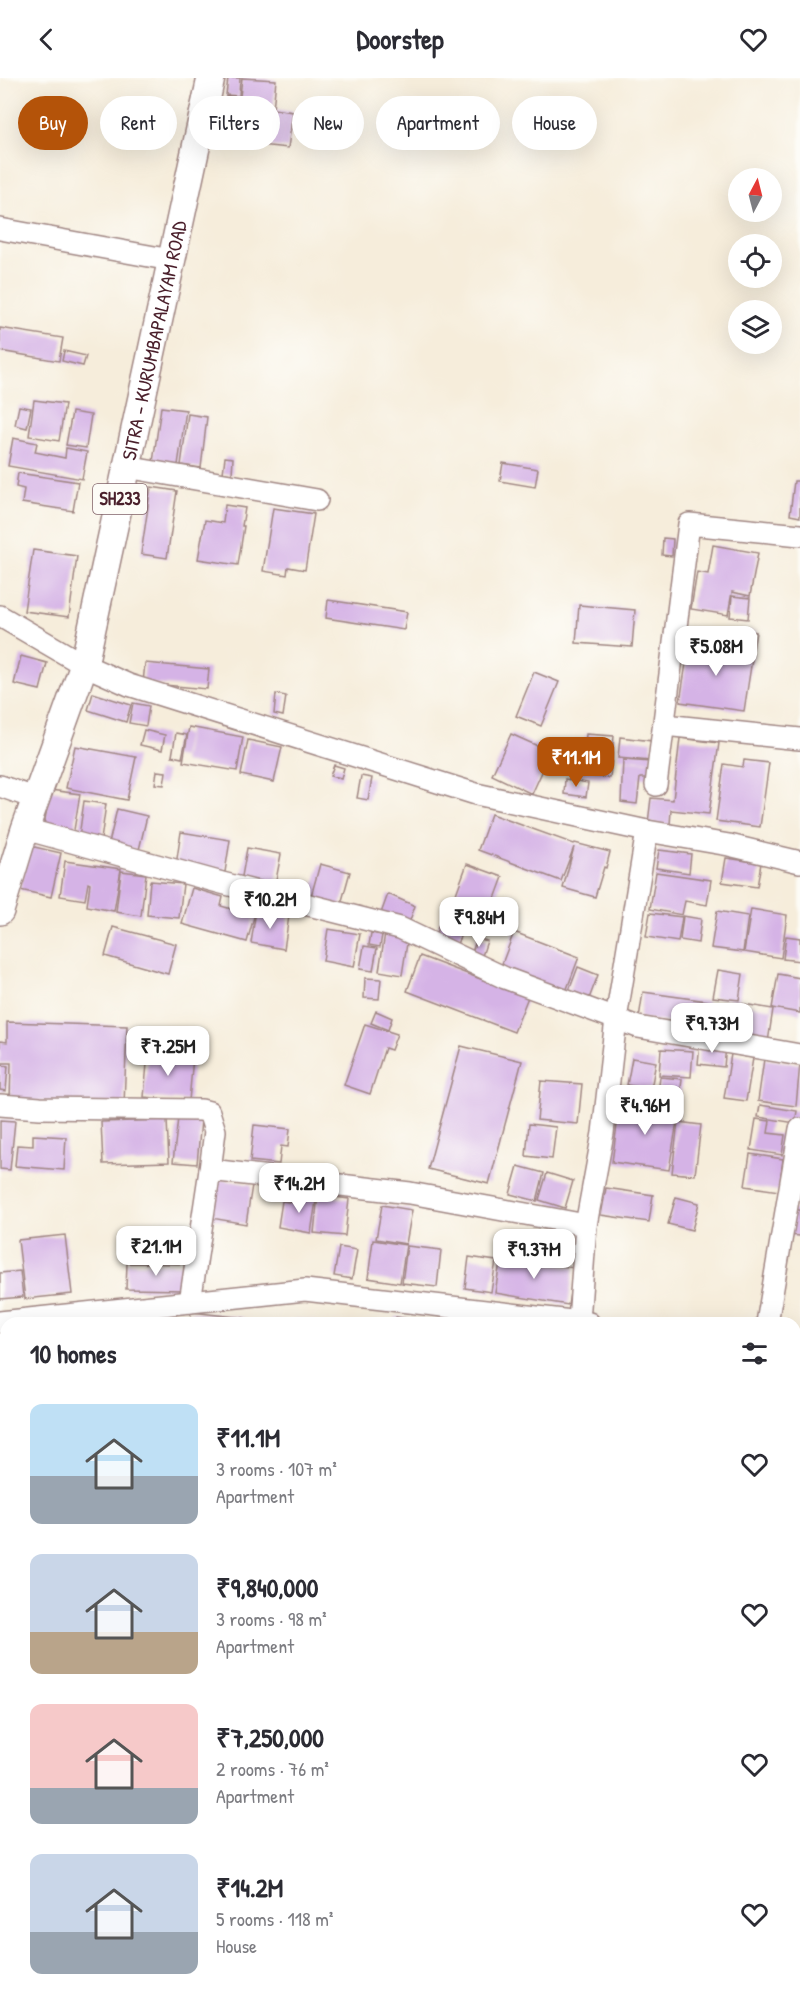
<!DOCTYPE html>
<html lang="en">
<head>
<meta charset="utf-8">
<style>
	body { margin:0; font-family:"Patrick Hand",sans-serif; background:#f7f7f7; color:#2b2b33; height:100vh; display:flex; flex-direction:column; font-size:22px; white-space:nowrap }
	* { box-sizing:border-box; margin:0 }
	p { font-size:20px; color:#7c7c81 }
	.icon { flex:none; width:33px; height:33px; fill:none; stroke:currentColor; stroke-width:2; stroke-linecap:round; stroke-linejoin:round }
	.map { position:relative; flex:1; overflow:hidden }
	.panel { position:absolute; left:0px; top:1239px; width:801px; height:684px; display:flex; flex-direction:column; background:#fff; border-radius:18px 18px 0 0; box-shadow:0 6px 24px #0002 }
	.panel>* { flex:none }
	.top-card { position:absolute; left:18px; top:18px; width:765px; height:54px; display:flex; gap:12px }
	.needle { width:39px; rotate:7deg }
	.tools { position:absolute; left:728px; top:90px; display:grid; gap:12px }
	.tools a { display:grid; place-items:center; width:54px; height:54px; border-radius:50%; background:#fff; box-shadow:0 6px 24px #0002; font-size:30px }
	.price { position:absolute; translate:-50% -51px; padding:0 14px; border-radius:12px; background:#fff; color:#222; font-size:20px; line-height:39px; filter:drop-shadow(0 2px 3px #0008) }
	.price::after { content:''; position:absolute; left:50%; top:36px; width:18px; height:14px; margin-left:-9px; background:inherit; clip-path:polygon(0 0,100% 0,50% 100%) }
	.price.current { background:#b45309; color:#fff }
	ul { padding:0; list-style:none }
	li { display:flex; align-items:center; gap:18px; height:150px; padding:0 30px }
	li span { display:grid; place-items:center; flex:none; width:168px; height:120px; border-radius:12px; color:#555 }
	li>.icon { margin-inline-start:auto }
	span .icon { width:72px; height:72px; fill:#fffc; stroke-width:1 }
	li b { font-size:26px }
	h2 { display:flex; justify-content:space-between; align-items:center; height:72px; padding:0 30px; font-size:26px }
	.pill { padding:0 21px; border-radius:27px; background:#fff; box-shadow:0 6px 24px #0002; font-size:21px; line-height:54px }
	.pill.current { background:#b45309; color:#fff }
	header { display:flex; justify-content:space-between; align-items:center; height:78px; padding:0 30px; background:#fff; font-size:27px; font-weight:700 }
	.map>svg:first-child { display:block }
	.building { fill:#d5b3e6 }
	.lines { fill:none; stroke-linecap:round; stroke-linejoin:round }
	.minor-casing { stroke:#a08683; stroke-width:24 }
	.major-casing { stroke:#a08683; stroke-width:30 }
	.minor { stroke:#fff; stroke-width:21 }
	.major { stroke:#fff; stroke-width:27 }
	.labels { text-anchor:middle; stroke-width:4.5; stroke-linejoin:round; paint-order:stroke }
	.shield { fill:#fdfcf7; stroke:#806168; stroke-width:1.5 }
	.shield-label { font-size:18px; font-weight:bold; fill:#4a1f2b }
	.street-label { font-size:20px; fill:#4a1f2b; stroke:#fdfcf7 }
</style>
</head>
<body>
<header><svg class="icon" aria-label="back" viewBox="0 0 24 24"><path d="M15 5l-7 7 7 7"/></svg>Doorstep<svg class="icon" aria-label="heart" viewBox="0 0 24 24"><path d="M12 20l-8-8c-3-5 5-10 8-4 3-6 11-1 8 4z"/></svg></header>
<div class="map">
<svg width="800" height="1923" viewBox="0 0 800 1923">
	<rect width="100%" height="100%" fill="#fdfcf7"/>
	<filter id="ink" filterUnits="userSpaceOnUse"><feTurbulence type="fractalNoise" baseFrequency=".0167" numOctaves="2"/><feDisplacementMap in="SourceGraphic" scale="12" xChannelSelector="R" yChannelSelector="G"/><feConvolveMatrix kernelMatrix="1 2 1 2 8 2 1 2 1" color-interpolation-filters="sRGB"/></filter>
	<filter id="wash" filterUnits="userSpaceOnUse"><feTurbulence type="fractalNoise" baseFrequency=".008" numOctaves="4" result="noise"/><feDisplacementMap in="SourceGraphic" scale="24" xChannelSelector="R" yChannelSelector="G"/><feGaussianBlur stdDeviation="1.35" result="paint"/><feColorMatrix in="noise" values="0 0 0 0 0 0 0 0 0 0 0 0 0 0 0 0 0 1.4 0 .05"/><feComposite in="paint" operator="in"/></filter>
	<g filter="url(#wash)">
		<rect width="100%" height="100%" fill="#f6eddb"/>
		<g id="blocks">
			<!-- building -->
			<g class="building">
				<polygon points="228,0 240,0 239,18 226,17"/>
				<polygon points="242,0 276,2 273,31 293,34 288,70 221,63 226,18 240,19"/>
				<polygon points="0,250 63,260 59,283 0,273"/>
				<polygon points="64,273 86,278 83,288 62,283"/>
				<polygon points="34,322 65,326 59,363 29,358"/>
				<polygon points="19,328 31,330 27,350 15,347"/>
				<polygon points="161,329 186,332 178,387 153,384"/>
				<polygon points="72,334 91,337 86,370 66,367"/>
				<polygon points="188,336 207,339 201,390 181,387"/>
				<polygon points="13,360 37,365 35,374 65,380 66,370 87,374 82,401 8,388"/>
				<polygon points="225,379 233,380 232,396 223,395"/>
				<polygon points="503,385 538,391 535,409 500,403"/>
				<polygon points="18,395 78,404 73,433 22,425 24,411 16,409"/>
				<polygon points="794,403 800,403 800,439 790,437"/>
				<polygon points="151,409 177,413 167,480 141,476"/>
				<polygon points="225,427 245,430 242,448 244,448 238,487 198,481 205,442 223,445"/>
				<polygon points="273,430 314,436 305,492 288,489 287,497 263,493"/>
				<polygon points="663,460 673,461 672,478 662,477"/>
				<polygon points="713,467 758,475 750,518 732,514 728,537 691,531 697,494 708,496"/>
				<polygon points="33,472 77,478 69,539 24,533"/>
				<polygon points="732,518 750,520 748,541 730,539"/>
				<polygon points="328,522 407,534 404,552 326,540"/>
				<polygon points="579,527 635,532 632,569 576,565"/>
				<polygon points="741,552 756,554 753,572 738,570"/>
				<polygon points="704,555 735,557 734,569 703,566"/>
				<polygon points="689,566 753,575 744,633 680,624"/>
				<polygon points="21,578 47,585 40,612 14,606"/>
				<polygon points="145,585 209,591 207,611 143,605"/>
				<polygon points="534,594 559,604 541,648 516,638"/>
				<polygon points="93,615 131,627 126,644 88,632"/>
				<polygon points="276,616 286,618 283,638 274,636"/>
				<polygon points="133,625 149,628 146,648 129,645"/>
				<polygon points="189,649 243,659 237,693 183,684"/>
				<polygon points="144,652 165,657 162,672 140,667"/>
				<polygon points="176,655 187,657 182,680 172,678"/>
				<polygon points="511,656 551,674 532,716 492,697"/>
				<polygon points="586,656 614,658 610,700 569,696 571,675 584,676"/>
				<polygon points="620,659 652,663 651,683 618,680"/>
				<polygon points="680,660 719,665 709,736 671,732 670,747 648,745 651,720 673,722"/>
				<polygon points="248,662 282,669 274,704 241,697"/>
				<polygon points="75,668 136,679 127,722 66,710"/>
				<polygon points="623,682 651,684 649,700 640,700 637,726 621,724"/>
				<polygon points="744,682 769,685 760,749 716,743 724,686 743,689"/>
				<polygon points="334,687 344,690 341,701 330,698"/>
				<polygon points="157,693 166,694 164,707 155,706"/>
				<polygon points="361,698 372,700 368,722 357,720"/>
				<polygon points="565,701 588,705 586,719 564,716"/>
				<polygon points="50,712 80,716 73,758 43,753"/>
				<polygon points="84,723 106,726 101,762 79,759"/>
				<polygon points="117,731 147,738 139,772 109,765"/>
				<polygon points="491,736 574,766 575,765 610,774 606,790 604,789 595,819 563,810 574,769 561,803 478,772"/>
				<polygon points="181,754 230,762 225,794 176,787"/>
				<polygon points="30,768 61,775 51,819 20,812"/>
				<polygon points="247,770 281,776 276,802 295,806 294,814 241,804"/>
				<polygon points="659,772 691,776 689,795 656,790"/>
				<polygon points="726,780 761,785 757,809 722,804"/>
				<polygon points="65,783 121,791 114,833 87,828 90,806 88,805 85,822 60,818"/>
				<polygon points="320,786 350,794 340,830 310,822"/>
				<polygon points="467,786 503,799 489,837 453,824"/>
				<polygon points="121,793 146,796 141,838 116,834"/>
				<polygon points="656,794 711,802 707,827 685,823 682,837 650,831"/>
				<polygon points="150,803 183,806 179,840 147,837"/>
				<polygon points="192,810 223,819 221,828 235,832 238,823 257,828 247,864 182,846"/>
				<polygon points="388,816 415,828 408,848 380,838"/>
				<polygon points="448,824 471,832 457,866 435,857"/>
				<polygon points="751,831 787,837 781,880 744,874"/>
				<polygon points="256,833 289,838 284,871 251,865"/>
				<polygon points="717,833 748,838 743,874 711,870"/>
				<polygon points="650,835 682,839 678,864 646,859"/>
				<polygon points="683,838 701,841 698,865 680,862"/>
				<polygon points="113,849 176,866 168,896 105,878"/>
				<polygon points="328,851 360,856 354,889 323,883"/>
				<polygon points="514,854 579,879 565,916 500,891"/>
				<polygon points="371,855 382,857 380,869 369,867"/>
				<polygon points="385,855 408,859 402,897 379,893"/>
				<polygon points="786,858 800,860 800,883 783,881"/>
				<polygon points="477,860 487,863 481,881 471,877"/>
				<polygon points="364,868 377,870 373,893 360,891"/>
				<polygon points="420,878 528,919 514,954 407,913"/>
				<polygon points="578,889 598,897 587,926 567,918"/>
				<polygon points="718,892 743,896 739,922 713,919"/>
				<polygon points="778,896 800,900 800,935 772,930"/>
				<polygon points="365,900 381,901 379,921 364,920"/>
				<polygon points="643,914 707,923 703,950 639,940"/>
				<polygon points="738,925 773,931 768,964 732,959"/>
				<polygon points="376,933 392,940 388,952 371,945"/>
				<polygon points="7,944 127,948 124,1027 10,1022 11,985 0,985 0,963 7,964"/>
				<polygon points="365,946 397,956 391,972 385,970 370,1016 344,1007"/>
				<polygon points="700,964 726,967 724,989 698,986"/>
				<polygon points="461,968 522,983 489,1106 428,1091"/>
				<polygon points="661,971 693,973 691,999 659,997"/>
				<polygon points="148,975 193,979 189,1023 144,1019"/>
				<polygon points="731,976 753,980 746,1023 724,1020"/>
				<polygon points="632,980 656,984 651,1011 627,1007"/>
				<polygon points="764,981 800,986 796,1028 758,1023"/>
				<polygon points="0,987 8,988 6,1013 0,1012"/>
				<polygon points="660,999 682,1001 680,1018 658,1015"/>
				<polygon points="541,1003 582,1006 578,1046 537,1042"/>
				<polygon points="620,1026 651,1031 651,1027 679,1031 669,1092 612,1084"/>
				<polygon points="760,1027 797,1033 795,1045 758,1039"/>
				<polygon points="178,1040 201,1042 197,1086 173,1084"/>
				<polygon points="756,1041 770,1043 768,1055 785,1057 782,1077 751,1072"/>
				<polygon points="0,1042 15,1043 10,1092 0,1091"/>
				<polygon points="167,1042 169,1084 103,1086 101,1044"/>
				<polygon points="678,1044 701,1047 695,1097 672,1095"/>
				<polygon points="529,1046 556,1049 552,1081 526,1078"/>
				<polygon points="254,1047 290,1051 288,1069 281,1068 279,1086 250,1083"/>
				<polygon points="33,1057 66,1059 64,1092 15,1088 17,1067 33,1068"/>
				<polygon points="750,1076 783,1081 779,1113 745,1108"/>
				<polygon points="518,1088 544,1095 537,1123 510,1116"/>
				<polygon points="547,1095 573,1103 565,1130 539,1122"/>
				<polygon points="217,1101 252,1107 246,1146 211,1140"/>
				<polygon points="606,1110 653,1117 649,1144 601,1137"/>
				<polygon points="303,1113 317,1116 311,1155 278,1149 282,1123 301,1126"/>
				<polygon points="318,1117 349,1121 345,1158 314,1155"/>
				<polygon points="676,1119 699,1125 692,1152 668,1146"/>
				<polygon points="382,1127 412,1132 406,1166 376,1161"/>
				<polygon points="792,1132 800,1132 800,1158 789,1157"/>
				<polygon points="65,1157 72,1216 25,1221 18,1162"/>
				<polygon points="373,1162 406,1167 400,1205 368,1200"/>
				<polygon points="407,1168 441,1172 437,1209 402,1205"/>
				<polygon points="339,1169 357,1172 352,1201 334,1198"/>
				<polygon points="501,1178 574,1190 568,1227 495,1215"/>
				<polygon points="469,1179 496,1183 491,1214 465,1210"/>
				<polygon points="127,1185 185,1186 185,1212 126,1211"/>
				<polygon points="20,1193 23,1219 0,1221 0,1195"/>
				<polygon points="191,1234 244,1240 244,1245 190,1245"/>
				<polygon points="161,1238 186,1242 186,1245 160,1245"/>
				<polygon points="396,1239 429,1244 429,1245 395,1245"/>
				<polygon points="296,1241 317,1244 317,1245 296,1245"/>
				<polygon points="795,1411 800,1412 800,1459 795,1459"/>
				<polygon points="795,1460 800,1461 800,1485 795,1484"/>
				<polygon points="0,1784 6,1785 3,1836 0,1836"/>
				<polygon points="0,1893 6,1894 6,1917 26,1917 26,1923 0,1923"/>
				<rect x="125" y="1917" width="28" height="6"/>
				<polygon points="197,1917 222,1917 222,1919 198,1921"/>
				<polygon points="358,1917 376,1917 409,1923 357,1923"/>
			</g>
		</g>
	</g>
	<g filter="url(#ink)">
		<use href="#blocks" fill-opacity="0" stroke="#a08683" stroke-width="1.5"/>
		<g class="lines">
			<defs>
				<g id="minor">
					<polyline points="0,151 171,182"/>
					<polyline points="126,389 317,422"/>
					<polyline points="0,538 84,587 129,607 476,716 647,753 729,767 800,784"/>
					<polyline points="664,647 800,661"/>
					<polyline points="656,707 689,446 800,457"/>
					<polyline points="0,708 37,721"/>
					<polyline points="25,751 222,805 400,850 505,900 638,949 800,977"/>
					<polyline points="0,1027 40,1030 201,1032 209,1034 215,1053 210,1092"/>
					<polyline points="586,1147 603,1055 616,941 647,753"/>
					<polyline points="190,1224 210,1092 410,1115 586,1147 579,1243"/>
					<polyline points="0,1244 305,1212 589,1245"/>
					<polyline points="767,1245 800,1051"/>
					<polyline points="795,1277 800,1277"/>
					<polyline points="795,1394 800,1396"/>
					<polyline points="0,1513 6,1513"/>
					<polyline points="795,1613 800,1613"/>
					<polyline points="0,1701 6,1697"/>
					<polyline points="795,1798 800,1799"/>
				</g>
				<g id="major">
					<path id="s1" d="M0,833L25,751L84,587L211,0"/>
					<polyline points="0,1336 6,1391"/>
					<polyline points="110,1917 111,1923"/>
				</g>
			</defs>
			<!-- minor casing -->
			<use href="#minor" class="minor-casing"/>
			<!-- major casing -->
			<use href="#major" class="major-casing"/>
			<!-- minor -->
			<use href="#minor" class="minor"/>
			<!-- major -->
			<use href="#major" class="major"/>
		</g>
	</g>
	<g class="labels">
		<!-- shield labels -->
		<rect class="shield" x="93" y="406" width="54" height="30" rx="4.5"/>
		<g class="shield-label">
			<text x="120" y="427">SH233</text>
		</g>
		<!-- street labels -->
		<g class="street-label">
			<text dy="7" stroke="none"><textPath href="#s1" startOffset="592">SITRA - KURUMBAPALAYAM ROAD</textPath></text>
		</g>
	</g>
</svg>
<div class="tools">
<a><svg class="needle" viewBox="-14 -14 28 28"><path d="M0-13l5 13h-10z" fill="#e53935"/><path d="M0 13l5-13h-10z" fill="#7c7c81"/></svg></a>
<a><svg class="icon" aria-label="locate" viewBox="0 0 24 24"><circle cx="12" cy="12" r="6"/><path d="M12 2v4M12 18v4M2 12h4M18 12h4"/></svg></a>
<a><svg class="icon" aria-label="layers" viewBox="0 0 24 24"><path d="M12 4l9 5-9 5-9-5zM3 14l9 5 9-5"/></svg></a>
</div>
<b class="price" style="left:716px;top:599px">₹5.08M</b>
<b class="price current" style="left:576px;top:710px">₹11.1M</b>
<b class="price" style="left:270px;top:852px">₹10.2M</b>
<b class="price" style="left:479px;top:870px">₹9.84M</b>
<b class="price" style="left:712px;top:976px">₹9.73M</b>
<b class="price" style="left:168px;top:999px">₹7.25M</b>
<b class="price" style="left:645px;top:1058px">₹4.96M</b>
<b class="price" style="left:299px;top:1136px">₹14.2M</b>
<b class="price" style="left:156px;top:1199px">₹21.1M</b>
<b class="price" style="left:534px;top:1202px">₹9.37M</b>
<div class="top-card">
<a class="pill current">Buy</a>
<a class="pill">Rent</a>
<a class="pill">Filters</a>
<a class="pill">New</a>
<a class="pill">Apartment</a>
<a class="pill">House</a>
</div>
<section class="panel">
<h2>10 homes<svg class="icon" aria-label="filters" viewBox="0 0 24 24"><path d="M4 7h16M4 17h16"/><circle cx="9" cy="7" r="2"/><circle cx="15" cy="17" r="2"/></svg></h2>
<ul>
<li><span style="background:linear-gradient(#bfe0f5 60%,#9aa5b1 0)"><svg class="icon" aria-label="home" viewBox="0 0 24 24"><path d="M3 11l9-7 9 7M6 9v11h12V9"/></svg></span><div><b>₹11.1M</b><p>3 rooms · 107 m²</p><p>Apartment</p></div><svg class="icon" aria-label="heart" viewBox="0 0 24 24"><path d="M12 20l-8-8c-3-5 5-10 8-4 3-6 11-1 8 4z"/></svg></li>
<li><span style="background:linear-gradient(#c9d6e8 65%,#b9a48a 0)"><svg class="icon" aria-label="home" viewBox="0 0 24 24"><path d="M3 11l9-7 9 7M6 9v11h12V9"/></svg></span><div><b>₹9,840,000</b><p>3 rooms · 98 m²</p><p>Apartment</p></div><svg class="icon" aria-label="heart" viewBox="0 0 24 24"><path d="M12 20l-8-8c-3-5 5-10 8-4 3-6 11-1 8 4z"/></svg></li>
<li><span style="background:linear-gradient(#f6c9c9 70%,#9aa5b1 0)"><svg class="icon" aria-label="home" viewBox="0 0 24 24"><path d="M3 11l9-7 9 7M6 9v11h12V9"/></svg></span><div><b>₹7,250,000</b><p>2 rooms · 76 m²</p><p>Apartment</p></div><svg class="icon" aria-label="heart" viewBox="0 0 24 24"><path d="M12 20l-8-8c-3-5 5-10 8-4 3-6 11-1 8 4z"/></svg></li>
<li><span style="background:linear-gradient(#c9d6e8 65%,#9aa5b1 0)"><svg class="icon" aria-label="home" viewBox="0 0 24 24"><path d="M3 11l9-7 9 7M6 9v11h12V9"/></svg></span><div><b>₹14.2M</b><p>5 rooms · 118 m²</p><p>House</p></div><svg class="icon" aria-label="heart" viewBox="0 0 24 24"><path d="M12 20l-8-8c-3-5 5-10 8-4 3-6 11-1 8 4z"/></svg></li>
</ul>
</section>
</div>
</body>
</html>
